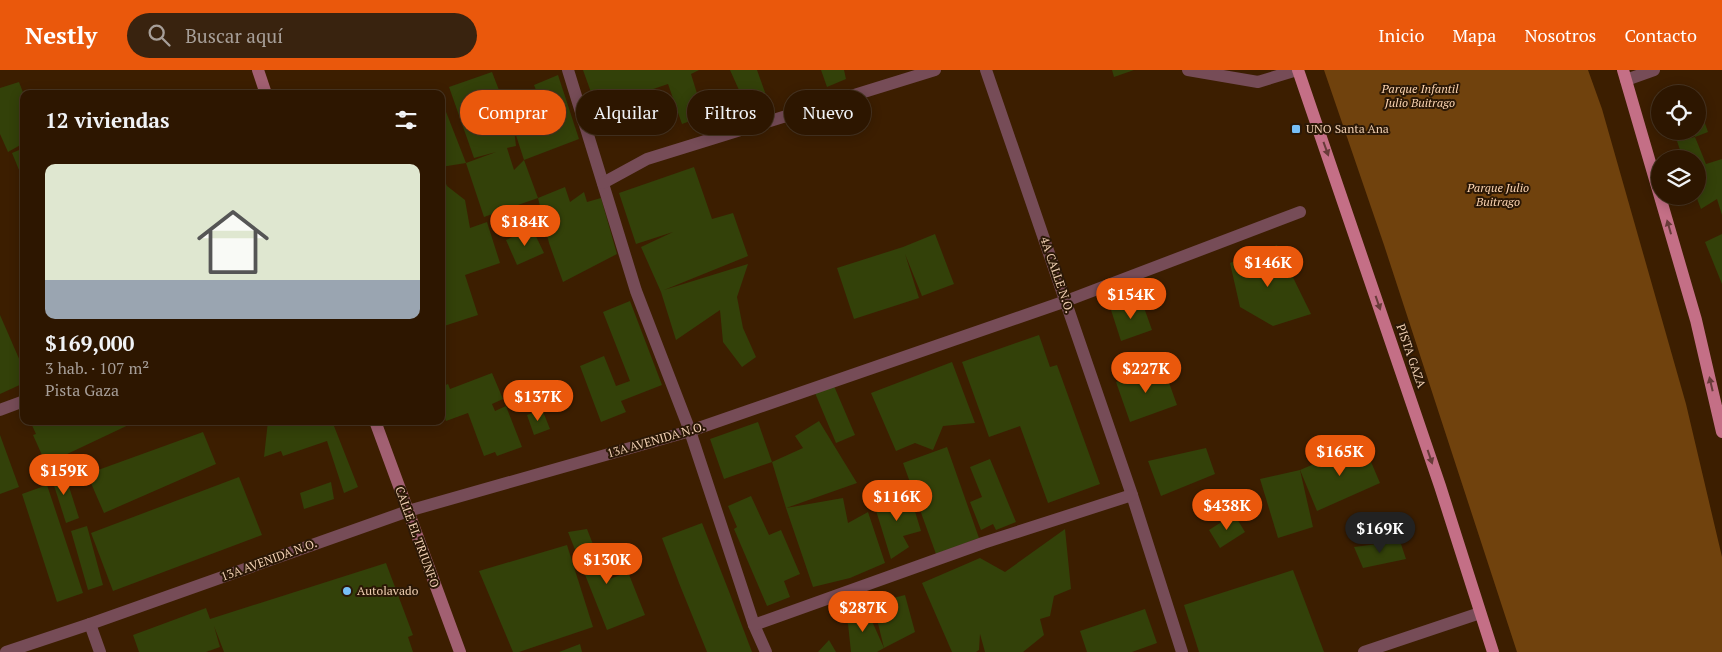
<!DOCTYPE html>
<html lang="es">
<head>
<meta charset="utf-8">
<style>
	body { margin:0; font-family:"PT Serif",serif; background:#39230f; color:#f1f3f6; height:100vh; display:flex; flex-direction:column; font-size:19px; white-space:nowrap }
	* { box-sizing:border-box; margin:0 }
	p { font-size:16px; color:#a79f99 }
	.icon { flex:none; width:28px; height:28px; fill:none; stroke:currentColor; stroke-width:2; stroke-linecap:round; stroke-linejoin:round }
	.map { position:relative; flex:1; overflow:hidden }
	.details { position:absolute; left:20px; top:20px; width:425px; height:335px; display:flex; flex-direction:column; background:#2d1600; border-radius:10px; box-shadow:0 2px 12px #0003,0 0 0 1px #483522 }
	.details>* { flex:none }
	.top-card { position:absolute; left:460px; top:20px; width:475px; height:45px; display:flex; gap:10px }
	.controls { position:absolute; left:1651px; top:15px; display:grid; gap:10px }
	.controls a { display:grid; place-items:center; width:55px; height:55px; border-radius:50%; background:#2d1600; box-shadow:0 2px 12px #0003,0 0 0 1px #483522; font-size:25px }
	.price { position:absolute; translate:-50% -42px; padding:0 11px; border-radius:18px; background:#ea580c; color:#fff; font-size:16px; line-height:32px; filter:drop-shadow(0 1px 2px #0008) }
	.price::after { content:''; position:absolute; left:50%; top:30px; width:15px; height:11px; margin-left:-8px; background:inherit; clip-path:polygon(0 0,100% 0,50% 100%) }
	.price.active { background:#222; color:#fff }
	ul { padding:0; list-style:none }
	li { display:grid; align-content:center; gap:10px; height:265px; padding:0 25px }
	li+li { border-top:1px solid #483522 }
	li span { display:grid; place-items:center; height:155px; border-radius:10px; color:#555 }
	li>.icon { margin-inline-start:auto }
	span .icon { width:90px; height:90px; fill:#fffc; stroke-width:1 }
	li b { font-size:21px }
	h2 { display:flex; justify-content:space-between; align-items:center; height:60px; padding:0 25px; font-size:21px }
	.pill { padding:0 18px; border-radius:22px; background:#2d1600; box-shadow:0 2px 12px #0003,0 0 0 1px #483522; font-size:18px; line-height:45px }
	.pill.active { background:#ea580c; color:#fff }
	header { display:flex; align-items:center; gap:30px; box-sizing:border-box; height:70px; padding:0 25px; background:#ea580c; color:#fff }
	header strong { font-size:24px }
	nav { display:flex; gap:28px; margin-inline-start:auto; font-size:18px }
	.search { width:350px; height:45px; background:#39230f; display:flex; align-items:center; gap:12px; box-sizing:border-box; padding:0 18px; border-radius:28px; color:#a79f99; font-size:19px }
	.map>svg:first-child { display:block }
	.green { fill:#70420d }
	.building { fill:#334109 }
	.lines { fill:none; stroke-linecap:round; stroke-linejoin:round }
	.lane { stroke:#764c57; stroke-width:12 }
	.street { stroke:#764c57; stroke-width:12 }
	.secondary { stroke:#a26072; stroke-width:12 }
	.primary { stroke:#c46f86; stroke-width:12 }
	.oneway { fill:#683b39 }
	.poi-dot { fill:#77bff7; stroke:#2b1806; stroke-width:2 }
	.labels { text-anchor:middle; stroke-width:4; stroke-linejoin:round; paint-order:stroke }
	.park-label { font-size:12px; font-style:italic; fill:#fcd4b1; stroke:#2b1806 }
	.poi-label { font-size:12px; fill:#f1d0b3; stroke:#2b1806; text-anchor:start }
	.street-label { font-size:12px; fill:#f1d0b3; stroke:#2b1806 }
</style>
</head>
<body>
<header>
<strong>Nestly</strong>
<div class="search"><svg class="icon" aria-label="search" viewBox="0 0 24 24"><circle cx="10" cy="10" r="6"/><path d="M15 15l6 6"/></svg>Buscar aquí</div>
<nav><a>Inicio</a><a>Mapa</a><a>Nosotros</a><a>Contacto</a></nav>
</header>
<div class="map">
<svg width="1722" height="582" viewBox="0 0 1722 582">
	<rect width="100%" height="100%" fill="#3c1e00"/>
	<!-- green -->
	<polygon class="green" points="1324,0 1588,0 1602,39 1686,334 1722,487 1722,582 1517,582 1384,175"/>
	<!-- building -->
	<g class="building">
		<polygon points="583,0 699,0 691,4 704,46 682,54 668,14 621,30 630,57 606,64"/>
		<polygon points="730,0 757,0 766,25 747,38"/>
		<polygon points="821,0 844,0 846,9 827,17"/>
		<polygon points="1112,0 1134,0 1114,7"/>
		<polygon points="492,2 514,59 546,45 534,15 558,5 579,69 524,90 514,59 516,76 507,78 514,100 524,90 538,128 484,147 466,93 496,82 474,88 449,17"/>
		<polygon points="19,12 24,25 24,73 8,82 0,64 0,18"/>
		<polygon points="441,29 466,93 441,97"/>
		<polygon points="1698,36 1699,36 1708,62 1695,67 1706,94 1722,89 1722,145 1717,129 1701,139 1696,126 1698,89 1683,89 1677,71 1695,67 1693,61 1698,61"/>
		<polygon points="24,78 24,112 12,83"/>
		<polygon points="694,97 712,149 733,143 748,186 664,220 748,194 737,227 743,258 756,287 742,297 723,272 720,240 676,270 661,222 641,177 673,162 636,174 619,123"/>
		<polygon points="441,102 447,116 465,130 470,158 487,152 500,193 465,205 478,245 441,257"/>
		<polygon points="565,117 570,132 584,122 587,132 601,128 617,184 563,212 549,173 538,128"/>
		<polygon points="532,158 544,183 517,195 506,170"/>
		<polygon points="935,164 954,214 922,226 905,184 919,228 854,249 837,198 903,177"/>
		<polygon points="1722,164 1722,214 1705,172"/>
		<polygon points="1277,175 1311,244 1273,256 1240,237 1230,193"/>
		<polygon points="1141,229 1152,260 1121,271 1111,240"/>
		<polygon points="630,231 662,315 621,331 626,342 601,352 580,296 604,286 616,316 630,311 603,242"/>
		<polygon points="0,245 24,300 24,313 0,324"/>
		<polygon points="1039,265 1050,297 1057,295 1100,414 1048,433 1020,356 989,367 962,292"/>
		<polygon points="952,292 975,353 943,356 933,380 915,373 896,381 871,323"/>
		<polygon points="1163,296 1177,335 1130,352 1116,312"/>
		<polygon points="492,303 503,329 492,334 495,341 506,336 522,377 497,386 495,382 484,386 468,343 446,351 441,340 441,317 448,314 450,319"/>
		<polygon points="834,316 855,365 836,373 815,323"/>
		<polygon points="542,339 550,359 534,365 527,345"/>
		<polygon points="30,351 137,351 46,394 33,365 36,364"/>
		<polygon points="268,351 306,351 307,354 315,351 332,351 358,417 344,423 327,371 283,386 281,381 264,387"/>
		<polygon points="819,351 857,413 786,438 843,428 848,453 868,442 885,493 850,508 813,517 786,438 772,392 724,409 710,369 758,352 772,392 803,378 795,366"/>
		<polygon points="203,362 216,394 104,443 87,404"/>
		<polygon points="0,365 19,417 0,424"/>
		<polygon points="1363,373 1380,413 1317,441 1300,400"/>
		<polygon points="947,377 979,468 936,484 903,393"/>
		<polygon points="1206,378 1215,404 1161,426 1148,391"/>
		<polygon points="990,389 1016,452 996,460 993,454 981,460 970,432 982,427 970,397"/>
		<polygon points="63,398 79,448 66,453 50,403"/>
		<polygon points="1300,400 1313,457 1278,468 1260,409"/>
		<polygon points="239,407 262,465 113,521 91,463"/>
		<polygon points="331,412 334,429 304,439 300,423"/>
		<polygon points="47,415 83,523 57,532 22,424"/>
		<polygon points="909,422 921,461 903,466 909,477 891,489 874,434"/>
		<polygon points="751,426 769,465 781,460 800,504 784,511 790,527 767,536 734,459 737,457 728,436"/>
		<polygon points="1385,442 1398,457 1377,467 1368,449"/>
		<polygon points="1234,444 1245,462 1220,478 1209,460"/>
		<polygon points="702,453 730,524 752,582 707,582 679,513 662,468"/>
		<polygon points="87,456 103,515 88,520 71,461"/>
		<polygon points="587,459 607,510 628,502 645,545 607,560 568,462"/>
		<polygon points="1065,459 1071,519 1054,526 1050,546 1040,549 1044,565 1023,582 985,582 980,564 979,580 976,582 952,582 922,513 980,488 1005,502"/>
		<polygon points="1400,471 1406,489 1363,498 1354,477"/>
		<polygon points="567,475 593,557 519,582 513,582 479,501"/>
		<polygon points="386,493 413,565 408,567 413,582 224,582 214,556 220,577 206,582 139,582 133,565 206,538 210,549"/>
		<polygon points="1293,500 1324,582 1199,582 1184,535"/>
		<polygon points="905,525 915,562 884,578 873,533"/>
		<polygon points="1145,539 1157,573 1132,582 1087,582 1080,561"/>
		<polygon points="867,540 884,578 877,582 851,582 848,554 842,546 854,541 856,546"/>
		<polygon points="829,570 836,582 818,582"/>
		<polygon points="580,574 582,582 559,582"/>
	</g>
	<g class="lines">
		<!-- lane -->
		<polyline class="lane" points="1188,0 1258,12 1297,0"/>
		<!-- street -->
		<g class="street">
			<polyline points="568,0 636,221 690,361 754,555 766,582"/>
			<polyline points="986,0 1132,425 1182,582"/>
			<polyline points="1626,10 1654,0"/>
			<polyline points="603,113 647,89 935,0"/>
			<polyline points="0,340 24,331"/>
			<polyline points="90,554 100,582"/>
			<polyline points="754,555 983,473 1132,425"/>
			<polyline points="6,582 90,554 408,441 690,361 1066,231 1300,142"/>
			<polyline points="1364,582 1480,543"/>
		</g>
		<!-- secondary -->
		<g class="secondary">
			<polyline points="258,0 266,24"/>
			<polyline points="375,351 460,582"/>
		</g>
		<!-- primary -->
		<g class="primary">
			<polyline points="1298,0 1440,416 1493,582"/>
			<polyline points="1623,0 1696,250 1722,362"/>
		</g>
	</g>
	<!-- one-way arrows -->
	<defs><path id="oneway-solid" d="M-6-.8H1V-3.2L6.5 0L1 3.2V.8H-6Z" transform="scale(1.25)"/></defs>
	<g class="oneway">
		<use href="#oneway-solid" transform="translate(1326 79) rotate(70)"/>
		<use href="#oneway-solid" transform="translate(1669 157) rotate(-106)"/>
		<use href="#oneway-solid" transform="translate(1378 233) rotate(71)"/>
		<use href="#oneway-solid" transform="translate(1711 314) rotate(-103)"/>
		<use href="#oneway-solid" transform="translate(1430 387) rotate(71)"/>
	</g>
	<!-- markers -->
	<g class="poi-dot">
		<rect x="1291" y="54" width="10" height="10" rx="2.5"/>
		<circle cx="347" cy="521" r="5"/>
	</g>
	<g class="labels">
		<!-- park labels -->
		<g class="park-label">
			<text x="1420" y="23">Parque Infantil<tspan x="1420" dy="14">Julio Buitrago</tspan></text>
			<text x="1498" y="122">Parque Julio<tspan x="1498" dy="14">Buitrago</tspan></text>
		</g>
		<!-- poi labels -->
		<g class="poi-label">
			<text x="1306" y="63">UNO Santa Ana</text>
			<text x="357" y="525">Autolavado</text>
		</g>
		<!-- street labels -->
		<g class="street-label">
			<text transform="translate(1057 205) rotate(71)" y="4">4A CALLE N.O.</text>
			<text transform="translate(1411 286) rotate(71)" y="4">PISTA GAZA</text>
			<text transform="translate(656 370) rotate(-16)" y="4">13A AVENIDA N.O.</text>
			<text transform="translate(417 467) rotate(70)" y="4">CALLE EL TRIUNFO</text>
			<text transform="translate(269 490) rotate(-20)" y="4">13A AVENIDA N.O.</text>
		</g>
	</g>
</svg>
<div class="controls">
<a><svg class="icon" aria-label="locate" viewBox="0 0 24 24"><circle cx="12" cy="12" r="6"/><path d="M12 2v4M12 18v4M2 12h4M18 12h4"/></svg></a>
<a><svg class="icon" aria-label="layers" viewBox="0 0 24 24"><path d="M12 4l9 5-9 5-9-5zM3 14l9 5 9-5"/></svg></a>
</div>
<b class="price" style="left:525px;top:177px">$184K</b>
<b class="price" style="left:1268px;top:218px">$146K</b>
<b class="price" style="left:1131px;top:250px">$154K</b>
<b class="price" style="left:1146px;top:324px">$227K</b>
<b class="price" style="left:538px;top:352px">$137K</b>
<b class="price" style="left:1340px;top:407px">$165K</b>
<b class="price" style="left:64px;top:426px">$159K</b>
<b class="price" style="left:897px;top:452px">$116K</b>
<b class="price" style="left:1227px;top:461px">$438K</b>
<b class="price active" style="left:1380px;top:484px">$169K</b>
<b class="price" style="left:607px;top:515px">$130K</b>
<b class="price" style="left:863px;top:563px">$287K</b>
<div class="top-card">
<a class="pill active">Comprar</a>
<a class="pill">Alquilar</a>
<a class="pill">Filtros</a>
<a class="pill">Nuevo</a>
</div>
<section class="details">
<h2>12 viviendas<svg class="icon" aria-label="filters" viewBox="0 0 24 24"><path d="M4 7h16M4 17h16"/><circle cx="9" cy="7" r="2"/><circle cx="15" cy="17" r="2"/></svg></h2>
<ul>
<li><span style="background:linear-gradient(#dfe7d0 75%,#9aa5b1 0)"><svg class="icon" aria-label="home" viewBox="0 0 24 24"><path d="M3 11l9-7 9 7M6 9v11h12V9"/></svg></span><div><b>$169,000</b><p>3 hab. · 107 m²</p><p>Pista Gaza</p></div></li>
</ul>
</section>
</div>
</body>
</html>
